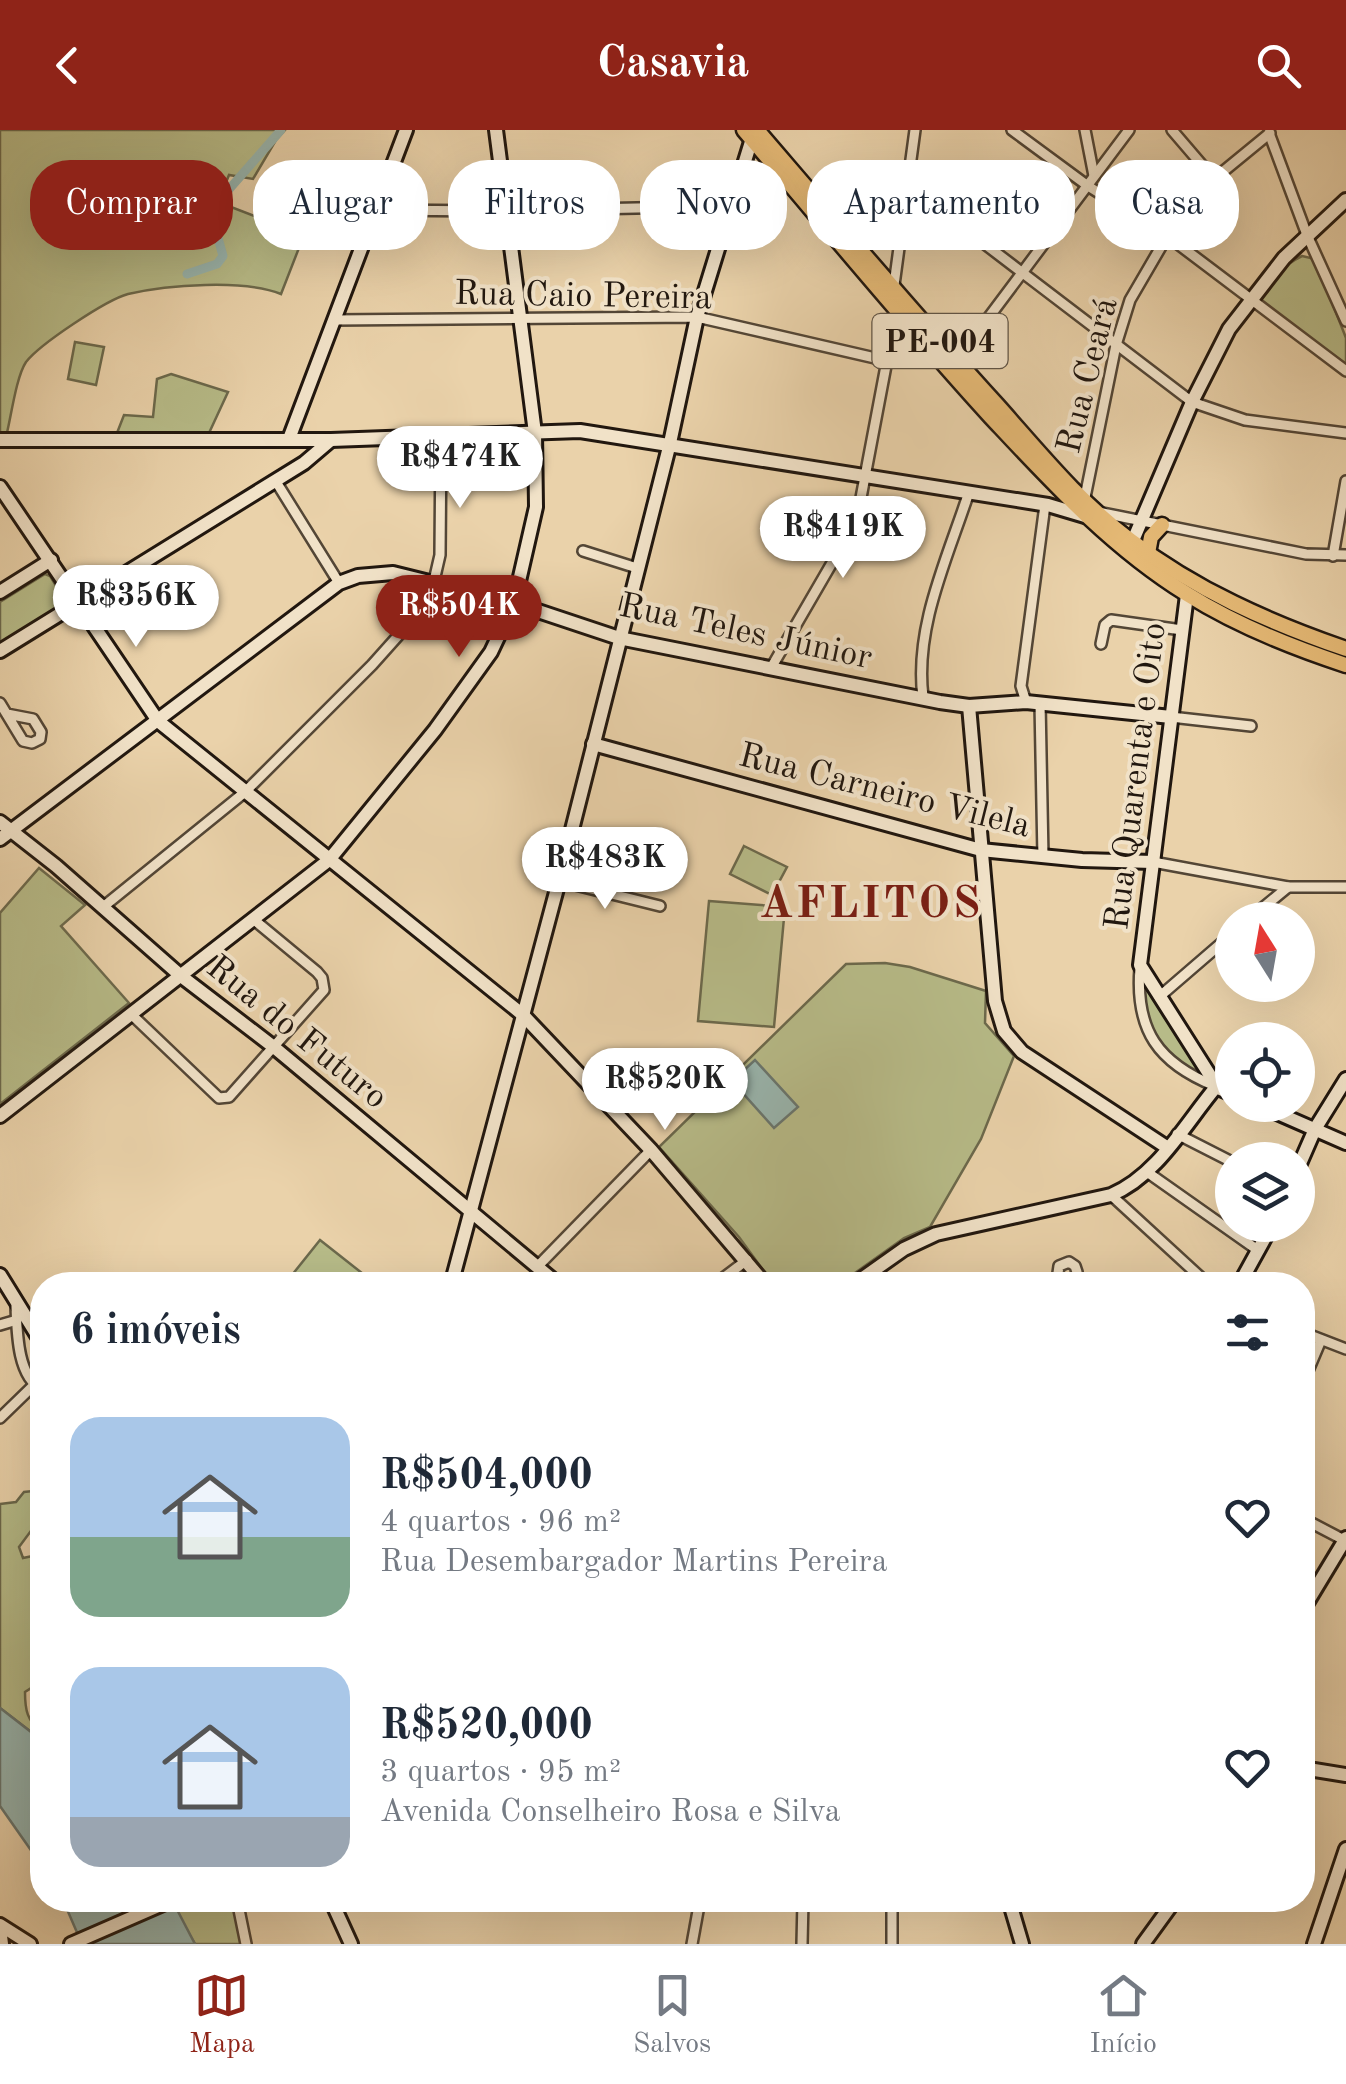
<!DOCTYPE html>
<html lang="pt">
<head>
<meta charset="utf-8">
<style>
	body { margin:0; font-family:"Old Standard TT",serif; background:#f6f6f7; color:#1f2937; height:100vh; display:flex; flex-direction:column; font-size:38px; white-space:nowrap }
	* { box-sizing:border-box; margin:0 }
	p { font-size:32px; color:#747a83 }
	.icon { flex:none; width:55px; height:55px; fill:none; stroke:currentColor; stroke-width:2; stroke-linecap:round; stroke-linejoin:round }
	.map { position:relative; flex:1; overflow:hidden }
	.sheet { position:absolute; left:30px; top:1142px; width:1285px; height:640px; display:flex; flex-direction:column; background:#fff; border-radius:40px; box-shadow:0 10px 40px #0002 }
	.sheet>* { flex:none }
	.top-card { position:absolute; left:30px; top:30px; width:1288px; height:90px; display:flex; gap:20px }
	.needle { width:65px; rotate:349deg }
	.fabs { position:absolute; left:1215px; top:772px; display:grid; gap:20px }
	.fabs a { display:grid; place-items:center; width:100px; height:100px; border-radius:50%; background:#fff; box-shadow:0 10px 40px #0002; font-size:50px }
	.price { position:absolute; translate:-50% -85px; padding:0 22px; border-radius:35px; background:#fff; color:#222; font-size:32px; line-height:65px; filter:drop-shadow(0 2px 5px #0008) }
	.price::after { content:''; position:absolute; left:50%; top:60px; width:30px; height:22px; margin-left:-15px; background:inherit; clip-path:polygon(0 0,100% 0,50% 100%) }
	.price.active { background:#8f2418; color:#fff }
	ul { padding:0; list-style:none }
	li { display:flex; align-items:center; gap:30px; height:250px; padding:0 40px }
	li span { display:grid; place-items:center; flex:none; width:280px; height:200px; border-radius:30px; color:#555 }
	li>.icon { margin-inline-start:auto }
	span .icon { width:120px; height:120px; fill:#fffc; stroke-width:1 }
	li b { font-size:42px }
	h2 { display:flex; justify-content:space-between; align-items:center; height:120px; padding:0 40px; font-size:42px }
	.chip { padding:0 35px; border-radius:40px; background:#fff; box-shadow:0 10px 40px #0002; font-size:35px; line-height:90px }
	.chip.active { background:#8f2418; color:#fff }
	header { display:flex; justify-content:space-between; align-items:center; height:130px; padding:0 40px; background:#8f2418; color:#fff; font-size:45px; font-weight:700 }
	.tabs { display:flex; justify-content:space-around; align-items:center; height:140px; border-top:2px solid #e0e1e3; background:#fff; font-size:28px; color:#747a83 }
	.tabs a { display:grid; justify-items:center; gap:5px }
	.tabs .active { color:#8f2418 }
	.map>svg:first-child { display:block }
	.green { fill:#b7bb88; stroke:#6c694c; stroke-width:2.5 }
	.water { fill:#99b6af; stroke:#69766f; stroke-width:2.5 }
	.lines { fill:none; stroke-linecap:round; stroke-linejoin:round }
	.canal { stroke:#99b6af; stroke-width:9 }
	.street-casing { stroke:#534636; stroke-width:14 }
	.secondary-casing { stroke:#21170f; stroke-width:18 }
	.primary-casing { stroke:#21170f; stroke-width:19 }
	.street { stroke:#f1e2c8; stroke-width:9 }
	.secondary { stroke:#f1e2c8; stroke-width:12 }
	.primary { stroke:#e5b975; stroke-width:14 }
	.labels { text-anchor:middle; stroke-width:8; stroke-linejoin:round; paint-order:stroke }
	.shield { fill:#f1e2c8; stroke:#5f5446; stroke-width:2.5 }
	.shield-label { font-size:32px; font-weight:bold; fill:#21170f }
	.street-label { font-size:35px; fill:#21170f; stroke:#f1e2c8 }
	.district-label { font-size:45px; font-weight:bold; letter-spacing:2.5px; fill:#7a1f14; stroke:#f1e2c8 }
</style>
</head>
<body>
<header><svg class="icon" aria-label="back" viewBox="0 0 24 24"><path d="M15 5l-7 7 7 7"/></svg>Casavia<svg class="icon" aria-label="search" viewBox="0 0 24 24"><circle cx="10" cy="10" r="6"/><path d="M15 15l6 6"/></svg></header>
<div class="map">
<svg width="1346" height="1814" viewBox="0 0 1346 1814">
	<rect width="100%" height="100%" fill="#ead2aa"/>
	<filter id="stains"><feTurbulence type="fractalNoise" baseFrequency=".002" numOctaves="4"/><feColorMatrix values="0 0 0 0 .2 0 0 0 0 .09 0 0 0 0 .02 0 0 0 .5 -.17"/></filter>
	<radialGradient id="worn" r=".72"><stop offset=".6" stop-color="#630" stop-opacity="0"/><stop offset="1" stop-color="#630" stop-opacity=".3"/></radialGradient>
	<!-- green -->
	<g class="green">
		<path d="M0,0H285L276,10L253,49L229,45L218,72L304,105L281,164C244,149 167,155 128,164C106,170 40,214 26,232C16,247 11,288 6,307H0Z"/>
		<polygon points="321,38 366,55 353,88 309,72"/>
		<path d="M1302,126L1315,129L1346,208V234L1259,172C1264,154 1285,134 1302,126Z"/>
		<polygon points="75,212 104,217 96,255 68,249"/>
		<polygon points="171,244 228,262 209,303 117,303 124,285 153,287 157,249"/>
		<polygon points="45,444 50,446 67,473 0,518 0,472"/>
		<polygon points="744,716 787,737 772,765 730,744"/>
		<polygon points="39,738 85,775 61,796 129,873 0,974 0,783"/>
		<polygon points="709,771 785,777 774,897 698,891"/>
		<polygon points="885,833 910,837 986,861 985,893 1014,926 981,1009 930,1097 904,1108 838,1155 774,1155 739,1107 659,1017 846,834"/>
		<path d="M1144,859L1152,864L1209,949C1168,935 1144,902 1144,859Z"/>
		<polygon points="320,1110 372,1151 369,1155 305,1155 292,1145"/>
		<path d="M33,1361L42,1368V1386L19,1417L23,1428L42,1424V1551L25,1562C25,1580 27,1591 42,1602V1616L31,1602L0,1578V1374L16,1372L24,1362Z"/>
		<polygon points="185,1770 241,1770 251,1814 195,1814 176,1783 179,1773"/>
	</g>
	<!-- water -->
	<g class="water">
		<polygon points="755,930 798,977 774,998 732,951"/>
		<polygon points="0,1578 31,1602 42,1616 42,1736 0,1676"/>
		<polygon points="63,1770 172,1770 195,1814 82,1814"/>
	</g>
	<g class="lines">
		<!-- canal -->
		<polyline class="canal" points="187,144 217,134 223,126 213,90 224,65 281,0"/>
		<defs>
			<g id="street">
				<polyline points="1012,0 1088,56 1166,105 1346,241"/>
				<polyline points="1085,0 1094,46"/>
				<polyline points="1172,0 1214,49"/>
				<polyline points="1269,3 1307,105 1346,191"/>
				<polyline points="910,57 1192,272 1245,290 1346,303"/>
				<polyline points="375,80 494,81 730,76"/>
				<polyline points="894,155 915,0"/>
				<polyline points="334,190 697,187 888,231"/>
				<polyline points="956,231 1129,0"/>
				<polyline points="275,350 339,453"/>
				<polyline points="1084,372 1116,215 1130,170 1176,91 1214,49 1270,3"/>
				<polyline points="1098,382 1306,424 1346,425"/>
				<polyline points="583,421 637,438"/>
				<polyline points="1333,426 1346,351"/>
				<polyline points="1101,514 1105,495 1111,490 1182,500"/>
				<polyline points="771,538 847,407 860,373 896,183"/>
				<path d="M923,567C914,497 948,427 969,362"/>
				<polyline points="1026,572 1021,556 1045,375"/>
				<polyline points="0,573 23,611 32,613 40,609 41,602 33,589 7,584"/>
				<polyline points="1040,573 1043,727"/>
				<polyline points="1171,587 1251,596"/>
				<polyline points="1153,732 1288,757 1346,757"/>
				<polyline points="559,751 660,776"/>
				<polyline points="103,777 245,662 372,535 414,488 434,451 440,425 441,306"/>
				<polyline points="1248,790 1288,757"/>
				<path d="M1140,838C1135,900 1158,933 1215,956"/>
				<polyline points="1159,867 1232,804"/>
				<polyline points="132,885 219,968 229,967 324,860 322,848 317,842 253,789"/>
				<polyline points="1177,1004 1230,1031"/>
				<polyline points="1147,1042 1259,1121"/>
				<polyline points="1111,1065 1209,1155"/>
				<polyline points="537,1137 651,1020"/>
				<polyline points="1074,1148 1068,1151 1061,1149 1058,1143 1059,1136 1069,1132 1075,1136 1077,1142 1074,1148 1079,1155"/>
				<polyline points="714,1155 747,1130"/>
				<path d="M16,1176C17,1201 17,1247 42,1259"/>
				<polyline points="0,1195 17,1190"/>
				<polyline points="1302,1202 1346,1219"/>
				<polyline points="1302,1255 1321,1210"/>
				<polyline points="0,1288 34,1255"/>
				<polyline points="1302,1388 1346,1411"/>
				<polyline points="237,1770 246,1814"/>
				<polyline points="692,1814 700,1770"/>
				<polyline points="802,1814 803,1770"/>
				<polyline points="892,1814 892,1770"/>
			</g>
			<g id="secondary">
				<polyline points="289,309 406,0"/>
				<polyline points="0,310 331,310 580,301 1048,375 1085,386"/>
				<polyline points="0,357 158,591 523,885 651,1020 766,1155"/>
				<polyline points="1129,420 1192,272 1229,199 1284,128 1346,70"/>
				<polyline points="0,462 51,430"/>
				<polyline points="1187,465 1140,835 1218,958 1232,964"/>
				<polyline points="0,521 304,333 331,310"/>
				<polyline points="969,576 995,871 1004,901 1022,922 1168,1018"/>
				<polyline points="593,614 981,720 1082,730 1153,732"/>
				<polyline points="0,692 56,736 181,846 275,918 559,1155"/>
				<polyline points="0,709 339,453 358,446 393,443 514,473 619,508 940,572 969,576 1026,572 1171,587"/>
				<polyline points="1259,975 1346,1013"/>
				<polyline points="0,986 329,730 435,600 491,522 514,473 536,377 535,303 496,0"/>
				<polyline points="1298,1038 1315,999 1346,949"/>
				<polyline points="0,1145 42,1213"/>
				<polyline points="451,1155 559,751 670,313 697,187 754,2"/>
				<path d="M853,1155L904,1119L936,1104L1111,1065C1157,1046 1185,994 1216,957"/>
				<polyline points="1239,1155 1272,1095"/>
				<polyline points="1302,1481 1346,1408"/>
				<polyline points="1302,1638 1346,1645"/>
				<polyline points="331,1770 351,1814"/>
				<polyline points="1009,1770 1022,1814"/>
				<polyline points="0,1795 30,1814"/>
				<polyline points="0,1798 2,1814"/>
				<polyline points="71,1814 172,1770"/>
				<polyline points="1143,1814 1175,1770"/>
				<polyline points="1314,1814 1346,1719"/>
			</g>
			<g id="primary">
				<path d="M744,0C826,96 905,193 991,287C1052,352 1111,417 1187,464C1236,495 1291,517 1346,535"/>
				<path d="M757,0C836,92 915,185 997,275C1039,322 1079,372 1130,410C1196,460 1268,492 1346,519"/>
				<polyline points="1148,423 1151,407 1162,395"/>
			</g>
		</defs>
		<!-- street casing -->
		<use href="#street" class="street-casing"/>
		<!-- secondary casing -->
		<use href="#secondary" class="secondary-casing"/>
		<!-- primary casing -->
		<use href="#primary" class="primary-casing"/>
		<!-- street -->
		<use href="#street" class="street"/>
		<!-- secondary -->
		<use href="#secondary" class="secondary"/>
		<!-- primary -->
		<use href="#primary" class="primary"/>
	</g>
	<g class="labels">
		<!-- shield labels -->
		<rect class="shield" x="872.5" y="184" width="135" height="54" rx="8"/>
		<g class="shield-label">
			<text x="940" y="222">PE-004</text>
		</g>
		<!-- street labels -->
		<g class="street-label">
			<text transform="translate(583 164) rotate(1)" y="12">Rua Caio Pereira</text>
			<text transform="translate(1086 245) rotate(-76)" y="12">Rua Ceará</text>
			<text transform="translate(746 500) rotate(12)" y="12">Rua Teles Júnior</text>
			<text transform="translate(1134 646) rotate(-83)" y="12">Rua Quarenta e Oito</text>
			<text transform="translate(885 659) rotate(14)" y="12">Rua Carneiro Vilela</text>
			<text transform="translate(298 901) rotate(39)" y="12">Rua do Futuro</text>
		</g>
		<!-- district labels -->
		<g class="district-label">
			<text x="871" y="787">AFLITOS</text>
		</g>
	</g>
	<rect width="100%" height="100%" filter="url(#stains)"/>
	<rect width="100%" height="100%" fill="url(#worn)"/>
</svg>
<div class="fabs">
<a><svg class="needle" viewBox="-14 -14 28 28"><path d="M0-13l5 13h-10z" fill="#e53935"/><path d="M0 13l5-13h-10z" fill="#747a83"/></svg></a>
<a><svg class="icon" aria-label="locate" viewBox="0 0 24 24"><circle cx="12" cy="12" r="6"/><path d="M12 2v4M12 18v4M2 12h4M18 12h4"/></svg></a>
<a><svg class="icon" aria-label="layers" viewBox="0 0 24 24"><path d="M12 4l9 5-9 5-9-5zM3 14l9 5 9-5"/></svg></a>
</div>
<b class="price" style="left:460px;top:381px">R$474K</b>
<b class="price" style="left:843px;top:451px">R$419K</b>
<b class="price" style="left:136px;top:520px">R$356K</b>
<b class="price active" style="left:459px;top:530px">R$504K</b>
<b class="price" style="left:605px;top:782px">R$483K</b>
<b class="price" style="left:665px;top:1003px">R$520K</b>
<div class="top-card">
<a class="chip active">Comprar</a>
<a class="chip">Alugar</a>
<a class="chip">Filtros</a>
<a class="chip">Novo</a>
<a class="chip">Apartamento</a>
<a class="chip">Casa</a>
</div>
<section class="sheet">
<h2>6 imóveis<svg class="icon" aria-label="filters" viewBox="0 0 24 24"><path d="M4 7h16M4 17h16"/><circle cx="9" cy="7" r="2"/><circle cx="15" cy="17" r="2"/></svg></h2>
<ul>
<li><span style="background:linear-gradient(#a9c7e8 60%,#7fa58c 0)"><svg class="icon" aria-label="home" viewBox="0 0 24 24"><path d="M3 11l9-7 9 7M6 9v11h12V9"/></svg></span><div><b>R$504,000</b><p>4 quartos · 96 m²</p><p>Rua Desembargador Martins Pereira</p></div><svg class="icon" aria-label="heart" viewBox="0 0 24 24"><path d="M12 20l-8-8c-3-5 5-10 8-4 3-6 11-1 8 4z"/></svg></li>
<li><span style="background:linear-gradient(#a9c7e8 75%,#9aa5b1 0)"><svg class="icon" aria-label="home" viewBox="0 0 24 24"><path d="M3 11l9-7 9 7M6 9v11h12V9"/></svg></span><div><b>R$520,000</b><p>3 quartos · 95 m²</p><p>Avenida Conselheiro Rosa e Silva</p></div><svg class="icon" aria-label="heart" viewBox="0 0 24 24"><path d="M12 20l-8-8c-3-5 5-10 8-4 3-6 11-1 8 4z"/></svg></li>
</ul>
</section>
</div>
<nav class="tabs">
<a class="active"><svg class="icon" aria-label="map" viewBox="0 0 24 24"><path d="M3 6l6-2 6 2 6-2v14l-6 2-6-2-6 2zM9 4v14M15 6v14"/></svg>Mapa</a>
<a><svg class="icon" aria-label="saved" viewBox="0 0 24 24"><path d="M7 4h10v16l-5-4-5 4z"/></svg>Salvos</a>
<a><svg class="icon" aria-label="home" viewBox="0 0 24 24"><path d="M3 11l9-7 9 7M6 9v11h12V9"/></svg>Início</a>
</nav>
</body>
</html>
